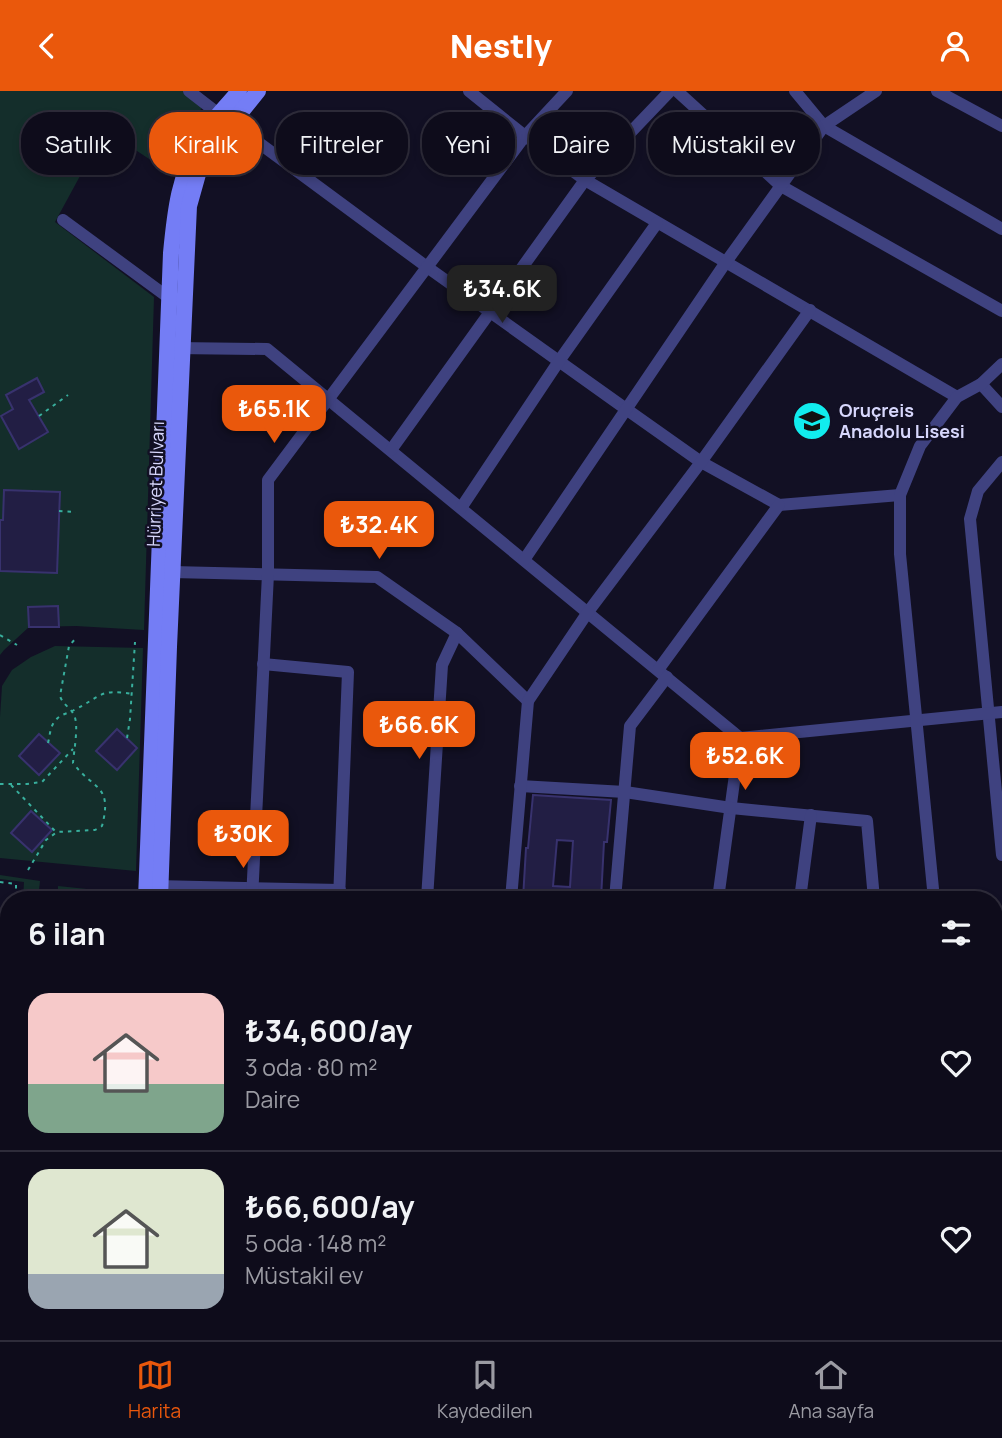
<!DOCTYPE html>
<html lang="tr">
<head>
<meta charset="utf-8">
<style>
	body { margin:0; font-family:Manrope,sans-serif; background:#1c1a28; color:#f1f3f6; height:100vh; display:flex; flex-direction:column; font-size:26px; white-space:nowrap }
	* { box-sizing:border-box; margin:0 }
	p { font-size:23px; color:#9b9ba3 }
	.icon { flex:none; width:38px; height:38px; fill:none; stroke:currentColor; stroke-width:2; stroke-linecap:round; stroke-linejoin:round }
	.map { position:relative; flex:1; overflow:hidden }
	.details { position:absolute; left:0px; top:800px; width:1003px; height:450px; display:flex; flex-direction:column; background:#0e0c1b; border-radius:28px 28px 0 0; box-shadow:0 4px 10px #0003,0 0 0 2px #2e2c3a }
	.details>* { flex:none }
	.guide { position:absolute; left:21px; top:21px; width:961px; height:63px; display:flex; gap:14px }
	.price { position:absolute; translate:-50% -60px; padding:0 16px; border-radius:14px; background:#ea580c; color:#fff; font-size:23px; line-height:46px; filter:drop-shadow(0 2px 4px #0008) }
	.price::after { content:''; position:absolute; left:50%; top:42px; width:21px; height:16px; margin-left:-10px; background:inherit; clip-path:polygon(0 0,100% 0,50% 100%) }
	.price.on { background:#222; color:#fff }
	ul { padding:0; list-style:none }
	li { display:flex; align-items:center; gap:21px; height:175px; padding:0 28px }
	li+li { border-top:2px solid #2e2c3a }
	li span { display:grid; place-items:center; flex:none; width:196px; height:140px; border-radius:21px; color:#555 }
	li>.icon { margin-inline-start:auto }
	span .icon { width:84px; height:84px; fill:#fffc; stroke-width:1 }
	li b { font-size:30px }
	h2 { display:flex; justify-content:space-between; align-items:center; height:84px; padding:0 28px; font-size:30px }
	.tag { padding:0 24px; border-radius:28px; background:#0e0c1b; box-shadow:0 4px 10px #0003,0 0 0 2px #2e2c3a; font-size:24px; line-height:63px }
	.tag.on { background:#ea580c; color:#fff }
	header { display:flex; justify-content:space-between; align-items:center; height:91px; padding:0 28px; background:#ea580c; color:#fff; font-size:32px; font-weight:800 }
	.tabs { display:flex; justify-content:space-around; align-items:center; height:98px; border-top:2px solid #2e2c3a; background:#0e0c1b; font-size:19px; color:#9b9ba3 }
	.tabs a { display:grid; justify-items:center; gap:4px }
	.tabs .on { color:#ea580c }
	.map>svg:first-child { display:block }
	.green { fill:#142e2b }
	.building { fill:#221e44; stroke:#38326e; stroke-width:2; fill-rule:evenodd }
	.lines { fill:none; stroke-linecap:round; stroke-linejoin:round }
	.path { stroke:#38af9d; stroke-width:2; stroke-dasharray:3.5 5; stroke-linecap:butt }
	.street { stroke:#3f4280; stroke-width:12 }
	.secondary { stroke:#747df5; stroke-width:16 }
	.primary { stroke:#b266f4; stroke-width:18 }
	.labels { text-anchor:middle; stroke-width:5; stroke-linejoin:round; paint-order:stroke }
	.poi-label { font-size:18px; font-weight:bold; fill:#d7d7fc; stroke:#121024; text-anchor:start }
	.street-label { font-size:18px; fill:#d7d7fc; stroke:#121024 }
</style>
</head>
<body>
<header><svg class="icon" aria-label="back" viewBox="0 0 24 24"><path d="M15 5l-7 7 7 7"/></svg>Nestly<svg class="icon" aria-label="person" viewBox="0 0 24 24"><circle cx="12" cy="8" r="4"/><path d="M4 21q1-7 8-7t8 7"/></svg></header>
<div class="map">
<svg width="1002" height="1249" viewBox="0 0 1002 1249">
	<rect width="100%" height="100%" fill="#121024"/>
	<!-- green -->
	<g class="green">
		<polygon points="0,0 197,0 208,8 184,43 166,79 105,39 55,131 154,206 144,539 76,535 29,536 4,559 0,564"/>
		<polygon points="55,555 143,557 136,780 0,767 0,626 2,595 12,579 31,566"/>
		<polygon points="0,784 40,790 38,808 23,808 24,791 0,788"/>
		<polygon points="58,795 135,803 135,808 58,808"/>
		<polygon points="0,966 9,966 9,1206 0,1207"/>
		<polygon points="1002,1087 1002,1165 994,1170 994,1089"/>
		<polygon points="994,1228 1002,1230 1002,1249 888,1249 888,1241 994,1241"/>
		<polygon points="236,1241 392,1241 393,1249 236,1249"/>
		<polygon points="471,1241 571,1241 572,1249 471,1249"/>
	</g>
	<!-- building -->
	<g class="building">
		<polygon points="37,287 44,301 29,309 48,341 19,358 1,325 13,318 6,304"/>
		<polygon points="4,399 60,401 57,482 0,480 0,429 3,429"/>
		<polygon points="58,515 59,536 29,536 28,516"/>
		<polygon points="117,638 137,657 117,679 96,660"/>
		<polygon points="39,643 60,662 39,684 19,665"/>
		<path d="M533,704L611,709L607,751H604L601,808H523L526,757H528ZM557,749L573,750L570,796L553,795Z"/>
		<polygon points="31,720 52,739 32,761 11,742"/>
		<rect x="72" y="1241" width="49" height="8"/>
		<polygon points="164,1241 190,1241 191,1249 165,1249"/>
		<polygon points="339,1241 383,1241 384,1249 340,1249"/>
		<polygon points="405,1241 458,1241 459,1249 406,1249"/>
		<polygon points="583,1241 607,1241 608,1249 584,1249"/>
		<polygon points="629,1241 653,1241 654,1249 630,1249"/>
		<polygon points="682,1241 744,1241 745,1249 683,1249"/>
		<rect x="767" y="1241" width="65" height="8"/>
		<polygon points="855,1241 881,1241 882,1249 855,1249"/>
	</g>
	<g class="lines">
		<!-- path -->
		<g class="path">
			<polyline points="39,325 68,304"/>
			<polyline points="59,420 76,421"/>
			<polyline points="0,544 17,554"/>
			<polyline points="127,647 130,628 135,551"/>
			<path d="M48,652C50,644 50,636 55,630C60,623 67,623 74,619C101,606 99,597 132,603"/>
			<polyline points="0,693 27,693 42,691 73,658"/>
			<polyline points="11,694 56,741"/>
			<path d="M28,779L46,749L57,741L95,739L102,735C113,693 93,699 73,672C74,659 79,634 74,624C70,616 63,614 60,605L69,555L76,547"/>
			<polyline points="0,791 16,793 16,808"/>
		</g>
		<!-- street -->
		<g class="street">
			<polyline points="189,0 220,24"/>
			<polyline points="469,0 525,45 585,89 957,306"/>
			<polyline points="677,0 781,95 1002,220"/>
			<polyline points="795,0 824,35 1002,138"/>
			<polyline points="937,0 1002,35"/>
			<polyline points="232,32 427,176 626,318 701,371 779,414 900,404"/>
			<polyline points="63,129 169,207"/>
			<polyline points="175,257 267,258 740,647 718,808"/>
			<polyline points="981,293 1002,316"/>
			<polyline points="391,359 585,89 670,0"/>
			<polyline points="1002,371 978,400 970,428 1002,764"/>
			<polyline points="461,417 559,270 657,132"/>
			<polyline points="524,469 726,171 824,35 876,0"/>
			<polyline points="172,481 377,486 457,542 528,610"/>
			<polyline points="263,573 348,581 339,808"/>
			<polyline points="658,579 779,414"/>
			<polyline points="740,647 1002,621"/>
			<polyline points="520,695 625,701 731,717 867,730 874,808"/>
			<polyline points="155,795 340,799"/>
			<polyline points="252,808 268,483 268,389 525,45 567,0"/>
			<polyline points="427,808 442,574 457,542"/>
			<polyline points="511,808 528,610 588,521 701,371 810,219"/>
			<polyline points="615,808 630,635 667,586"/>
			<polyline points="800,808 811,724"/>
			<polyline points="934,808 900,463 900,404 920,355 957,306 981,293 1002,273"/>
			<polyline points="994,873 1002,872"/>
			<polyline points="63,1241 63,1249"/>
			<polyline points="236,1241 236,1249"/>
			<polyline points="392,1241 393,1249"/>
			<polyline points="471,1241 471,1249"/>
			<polyline points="571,1241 572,1249"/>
			<polyline points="669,1241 670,1249"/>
			<polyline points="753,1241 754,1249"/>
			<polyline points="846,1241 846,1249"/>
		</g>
		<!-- secondary -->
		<g class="secondary">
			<path d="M146,808L171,162C175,120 179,84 201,47C211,30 227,15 239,0"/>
			<polyline points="160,808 169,556 189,115 198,83 215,53 258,0"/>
			<polyline points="133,1241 133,1249"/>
			<polyline points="148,1241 148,1249"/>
		</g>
		<!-- primary -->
		<g class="primary">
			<polyline points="994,1079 1002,1078"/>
			<polyline points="0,1233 9,1232"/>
		</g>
	</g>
	<!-- icons -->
	<defs>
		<symbol id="school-disc" viewBox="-11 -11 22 22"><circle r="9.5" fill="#11ecee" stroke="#121024"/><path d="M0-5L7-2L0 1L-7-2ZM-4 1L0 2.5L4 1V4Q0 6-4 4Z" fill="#111"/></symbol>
	</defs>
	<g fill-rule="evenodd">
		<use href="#school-disc" x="790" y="308" width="44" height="44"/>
	</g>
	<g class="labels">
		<!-- poi labels -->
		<g class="poi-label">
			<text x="839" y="326">Oruçreis<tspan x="839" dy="21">Anadolu Lisesi</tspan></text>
		</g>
		<!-- street labels -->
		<g class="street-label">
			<text transform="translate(156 393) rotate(-88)" y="6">Hürriyet Bulvarı</text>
		</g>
	</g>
</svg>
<b class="price on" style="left:502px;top:234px">₺34.6K</b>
<b class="price" style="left:274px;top:354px">₺65.1K</b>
<b class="price" style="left:379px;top:470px">₺32.4K</b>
<b class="price" style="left:419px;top:670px">₺66.6K</b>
<b class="price" style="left:745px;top:701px">₺52.6K</b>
<b class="price" style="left:243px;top:779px">₺30K</b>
<div class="guide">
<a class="tag">Satılık</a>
<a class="tag on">Kiralık</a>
<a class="tag">Filtreler</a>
<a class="tag">Yeni</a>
<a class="tag">Daire</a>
<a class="tag">Müstakil ev</a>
</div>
<section class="details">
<h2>6 ilan<svg class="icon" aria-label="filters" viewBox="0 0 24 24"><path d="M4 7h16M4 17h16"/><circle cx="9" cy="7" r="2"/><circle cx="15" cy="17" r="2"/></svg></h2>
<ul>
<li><span style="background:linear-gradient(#f6c9c9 65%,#7fa58c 0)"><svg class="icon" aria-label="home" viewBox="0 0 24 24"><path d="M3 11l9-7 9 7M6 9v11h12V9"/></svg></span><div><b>₺34,600/ay</b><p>3 oda · 80 m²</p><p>Daire</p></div><svg class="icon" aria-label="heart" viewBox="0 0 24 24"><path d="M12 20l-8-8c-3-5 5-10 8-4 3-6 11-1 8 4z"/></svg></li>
<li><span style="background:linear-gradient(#dfe7d0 75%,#9aa5b1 0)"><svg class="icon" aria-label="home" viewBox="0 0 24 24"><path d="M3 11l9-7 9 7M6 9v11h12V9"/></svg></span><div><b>₺66,600/ay</b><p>5 oda · 148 m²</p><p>Müstakil ev</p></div><svg class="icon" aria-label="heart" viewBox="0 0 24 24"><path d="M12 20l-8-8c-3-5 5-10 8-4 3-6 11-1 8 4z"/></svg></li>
</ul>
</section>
</div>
<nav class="tabs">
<a class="on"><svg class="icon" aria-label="map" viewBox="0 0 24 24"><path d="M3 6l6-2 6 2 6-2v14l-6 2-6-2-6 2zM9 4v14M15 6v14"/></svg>Harita</a>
<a><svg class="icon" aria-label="saved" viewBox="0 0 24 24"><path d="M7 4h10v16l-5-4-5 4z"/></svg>Kaydedilen</a>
<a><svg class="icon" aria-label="home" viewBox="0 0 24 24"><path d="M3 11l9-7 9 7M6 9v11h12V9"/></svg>Ana sayfa</a>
</nav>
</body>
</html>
